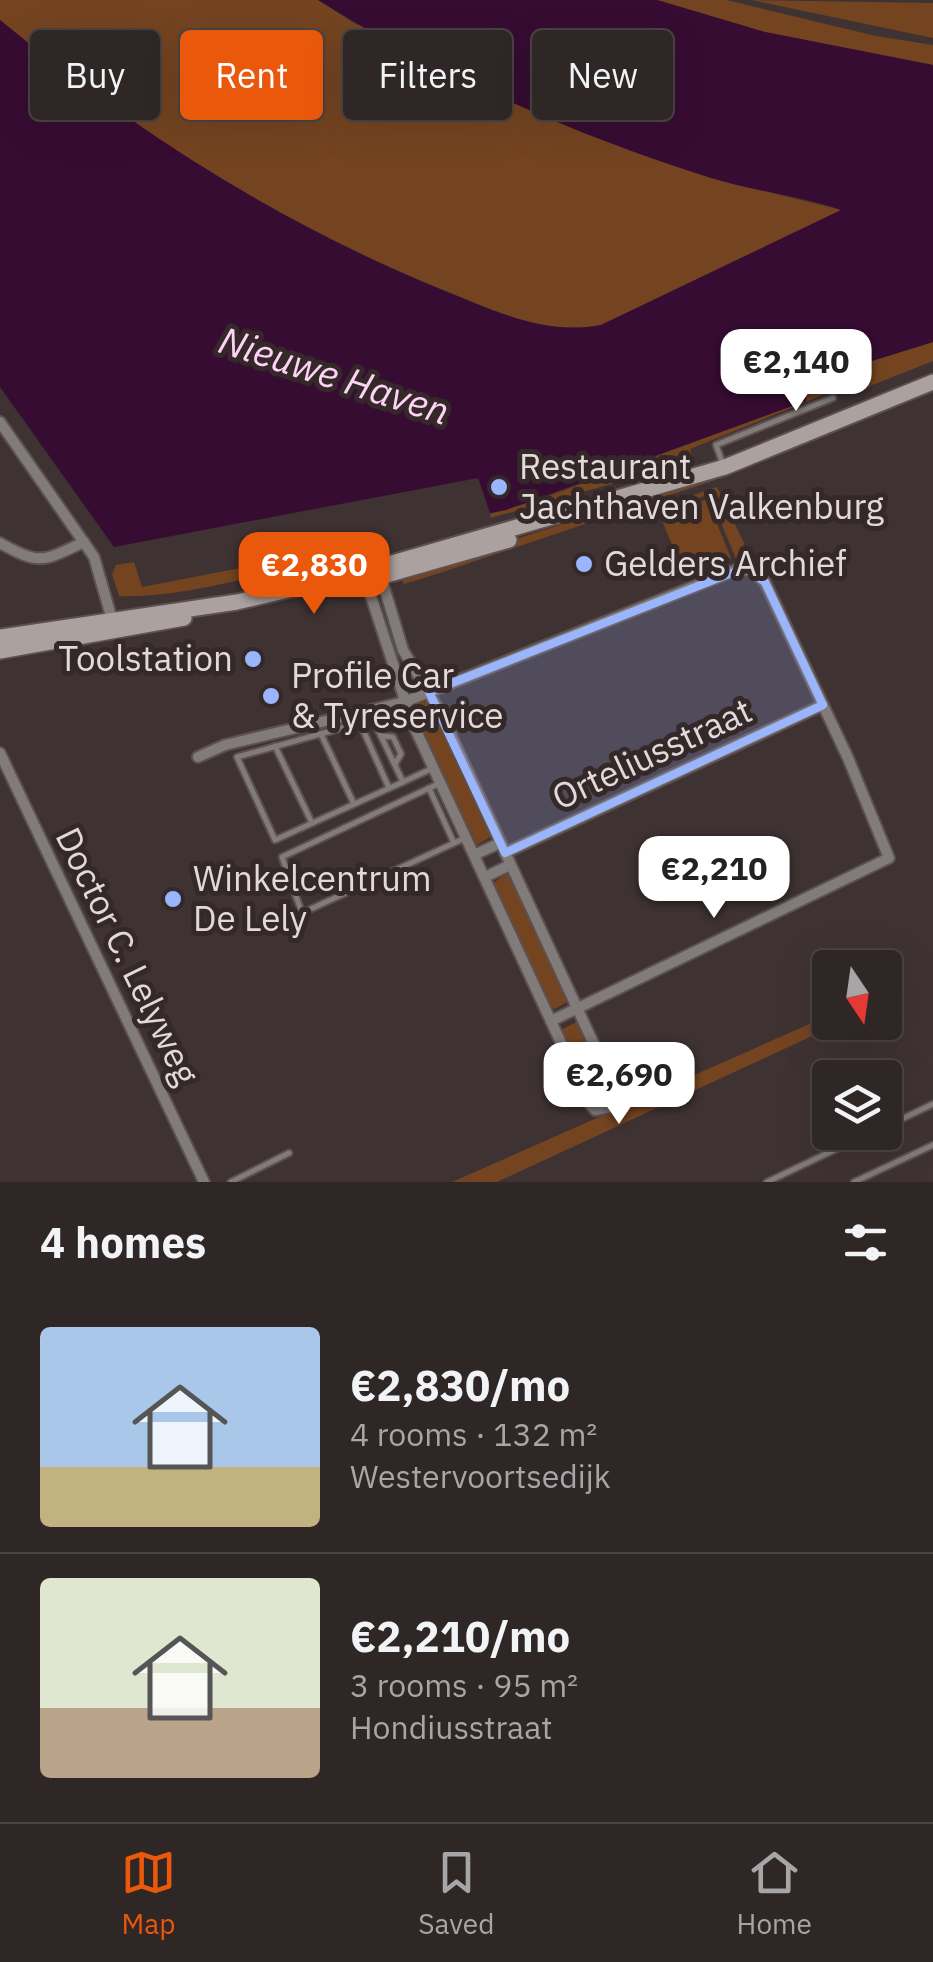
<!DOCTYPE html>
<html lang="en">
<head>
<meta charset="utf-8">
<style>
	body { margin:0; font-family:"IBM Plex Sans",sans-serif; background:#372e2e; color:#f1f3f6; height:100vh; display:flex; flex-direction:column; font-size:38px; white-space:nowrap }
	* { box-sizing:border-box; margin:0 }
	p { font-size:32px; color:#a7a5a7 }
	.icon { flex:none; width:55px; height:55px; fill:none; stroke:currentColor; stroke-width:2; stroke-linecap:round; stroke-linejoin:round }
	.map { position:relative; height:1182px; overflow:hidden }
	.details { display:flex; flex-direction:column; background:#2f2626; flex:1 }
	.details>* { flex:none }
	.hud { position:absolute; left:30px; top:30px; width:875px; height:90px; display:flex; gap:20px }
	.needle { width:65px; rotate:167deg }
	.controls { position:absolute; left:812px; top:950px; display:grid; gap:20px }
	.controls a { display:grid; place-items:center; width:90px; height:90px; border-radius:10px; background:#2f2626; box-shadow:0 10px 40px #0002,0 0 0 2px #4a4343; font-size:50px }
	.price { position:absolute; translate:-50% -85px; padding:0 22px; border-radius:20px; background:#fff; color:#222; font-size:32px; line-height:65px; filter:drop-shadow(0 2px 5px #0008) }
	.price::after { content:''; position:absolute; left:50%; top:60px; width:30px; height:22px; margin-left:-15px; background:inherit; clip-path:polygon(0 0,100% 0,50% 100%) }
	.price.selected { background:#ea580c; color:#fff }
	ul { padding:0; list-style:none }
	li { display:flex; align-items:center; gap:30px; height:250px; padding:0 40px }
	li+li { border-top:2px solid #4a4343 }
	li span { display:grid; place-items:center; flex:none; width:280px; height:200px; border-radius:10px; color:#555 }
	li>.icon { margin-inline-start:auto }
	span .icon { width:120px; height:120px; fill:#fffc; stroke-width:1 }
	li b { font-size:42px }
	h2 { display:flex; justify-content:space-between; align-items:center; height:120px; padding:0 40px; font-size:42px }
	.pill { padding:0 35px; border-radius:10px; background:#2f2626; box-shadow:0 10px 40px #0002,0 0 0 2px #4a4343; font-size:35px; line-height:90px }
	.pill.selected { background:#ea580c; color:#fff }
	.tabs { display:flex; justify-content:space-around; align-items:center; height:140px; border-top:2px solid #4a4343; background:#2f2626; font-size:28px; color:#a7a5a7 }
	.tabs a { display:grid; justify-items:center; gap:5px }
	.tabs .selected { color:#ea580c }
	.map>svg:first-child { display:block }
	.green { fill:#744421 }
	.water { fill:#370c33 }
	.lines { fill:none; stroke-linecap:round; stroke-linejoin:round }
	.lane-casing { stroke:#5c5051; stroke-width:9 }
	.street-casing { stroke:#5c5051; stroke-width:14 }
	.secondary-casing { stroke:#5c5051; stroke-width:19 }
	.lane { stroke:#817b79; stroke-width:5 }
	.street { stroke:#817b79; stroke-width:10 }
	.secondary { stroke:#aba19f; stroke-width:15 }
	.marked { fill:#9bb5fd; fill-opacity:0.2; stroke:#9bb5fd; stroke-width:8; stroke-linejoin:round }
	.poi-dot { fill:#9bb5fd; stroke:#342829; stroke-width:4 }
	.labels { text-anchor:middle; stroke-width:10; stroke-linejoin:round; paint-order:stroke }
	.poi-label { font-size:35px; fill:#e2dada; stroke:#342829; text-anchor:start }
	.street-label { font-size:35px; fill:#e2dada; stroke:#342829 }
	.water-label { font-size:38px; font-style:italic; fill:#ffd2f8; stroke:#342829 }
</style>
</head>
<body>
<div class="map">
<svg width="933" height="1182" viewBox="0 0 933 1182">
	<rect width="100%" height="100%" fill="#3f3233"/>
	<!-- green -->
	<g class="green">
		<path d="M0,0H318L354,23L632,151L711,178L842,210L601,325C543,336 493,310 441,289C279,223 134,131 0,20Z"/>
		<polygon points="657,0 726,0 876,36 933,45 933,65 765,32"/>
		<polygon points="751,0 933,3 933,38"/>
		<polygon points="933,342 933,361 855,392 850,384 690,449 692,457 657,467 657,471 491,518 490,514 535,501 805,401 807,381"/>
		<polygon points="714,476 715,480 446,571 404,584 400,576"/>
		<polygon points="717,487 744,543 742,555 736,559 709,494 661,513 658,507"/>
		<polygon points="707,499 731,558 685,576 661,518"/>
		<path d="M345,548L346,553C280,569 185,599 119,596L112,574L116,565L134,562L142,587Z"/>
		<polygon points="428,701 494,835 477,845 413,712 416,704"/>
		<polygon points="509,872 570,1000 555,1009 548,1006 492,884"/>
		<polygon points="830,1015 830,1022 840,1023 497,1182 452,1182"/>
		<polygon points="579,1021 611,1087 592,1097 560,1030"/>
	</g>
	<!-- water -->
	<path class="water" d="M318,0H657L765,32L933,65V342L807,381L806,401L506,510L490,513L478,478L114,547L0,387V20C134,131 279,223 440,289C493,310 543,336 601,325L841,210C799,195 751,191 708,177C572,134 439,75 318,0Z"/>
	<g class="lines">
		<defs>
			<g id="lane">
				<polyline points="723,464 716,445 833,398"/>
				<polyline points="369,711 403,782 431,769"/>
				<polyline points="321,734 354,804"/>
				<polyline points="381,736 393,737 401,754 395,764"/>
				<polyline points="275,746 312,823"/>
				<polyline points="438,784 282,857 302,913 463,839"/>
				<polyline points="389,788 360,723 237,757 275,840 403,782"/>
				<polyline points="429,788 454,843"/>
				<polyline points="885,1127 933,1104"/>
				<polyline points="231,1182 289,1153"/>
				<polyline points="767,1182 872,1132"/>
				<polyline points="854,1182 933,1145"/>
			</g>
			<g id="street">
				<polyline points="0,422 94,557 113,623"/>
				<path d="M0,543C41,566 43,561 84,542"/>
				<polygon points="371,569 381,577 403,650 441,714 616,1092 616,1106 595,1110 589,1103 412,722 366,581"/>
				<polyline points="0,753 204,1182"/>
				<polyline points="198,757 225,745 404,702 738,569 751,569 765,582 848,758 889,858 551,1021"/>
				<polyline points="505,853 823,705"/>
				<polyline points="474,855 500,843"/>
				<polyline points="485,877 510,865"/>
			</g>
			<g id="secondary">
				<polyline points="348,586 509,540"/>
				<polyline points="0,637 237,602 347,576 725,467 933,382"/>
				<polyline points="0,651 184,618"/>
			</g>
		</defs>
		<!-- lane casing -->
		<use href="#lane" class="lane-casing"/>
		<!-- street casing -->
		<use href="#street" class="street-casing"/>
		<!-- secondary casing -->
		<use href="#secondary" class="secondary-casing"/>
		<!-- lane -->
		<use href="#lane" class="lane"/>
		<!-- street -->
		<use href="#street" class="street"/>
		<!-- secondary -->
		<use href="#secondary" class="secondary"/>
	</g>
	<!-- marked area -->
	<path class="marked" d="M744,568L765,582L823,705L505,853L429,692Z"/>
	<!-- markers -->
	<g class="poi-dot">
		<circle cx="499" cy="487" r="10"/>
		<circle cx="584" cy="564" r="10"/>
		<circle cx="253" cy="659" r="10"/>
		<circle cx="271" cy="696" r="10"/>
		<circle cx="173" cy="899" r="10"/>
	</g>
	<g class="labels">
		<!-- poi labels -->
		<g class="poi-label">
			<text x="519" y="479">Restaurant<tspan x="519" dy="40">Jachthaven Valkenburg</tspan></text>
			<text x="604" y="576">Gelders Archief</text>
			<text x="233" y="671" text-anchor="end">Toolstation</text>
			<text x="291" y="688">Profile Car<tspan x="291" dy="40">&amp; Tyreservice</tspan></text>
			<text x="193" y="891">Winkelcentrum<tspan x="193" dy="40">De Lely</tspan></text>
		</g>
		<!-- street labels -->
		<g class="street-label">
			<text transform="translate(652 754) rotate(-25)" y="12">Orteliusstraat</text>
			<text transform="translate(127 956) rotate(64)" y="12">Doctor C. Lelyweg</text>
		</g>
		<!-- water labels -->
		<g class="water-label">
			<text transform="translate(334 376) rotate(18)" y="13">Nieuwe Haven</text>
		</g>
	</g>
</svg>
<div class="controls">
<a><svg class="needle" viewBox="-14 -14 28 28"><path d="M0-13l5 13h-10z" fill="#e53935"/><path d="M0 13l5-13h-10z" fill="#a7a5a7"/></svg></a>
<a><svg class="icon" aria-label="layers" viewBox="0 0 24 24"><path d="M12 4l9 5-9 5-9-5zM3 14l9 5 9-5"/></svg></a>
</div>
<b class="price" style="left:796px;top:414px">€2,140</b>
<b class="price selected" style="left:314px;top:617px">€2,830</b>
<b class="price" style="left:714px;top:921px">€2,210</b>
<b class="price" style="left:619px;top:1127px">€2,690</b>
<div class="hud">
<a class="pill">Buy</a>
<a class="pill selected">Rent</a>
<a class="pill">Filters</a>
<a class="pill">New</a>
</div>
</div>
<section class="details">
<h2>4 homes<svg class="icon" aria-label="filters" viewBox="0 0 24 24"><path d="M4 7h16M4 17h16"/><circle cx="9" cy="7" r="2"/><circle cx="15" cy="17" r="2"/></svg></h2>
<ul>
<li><span style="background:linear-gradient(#a9c7e8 70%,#c2b280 0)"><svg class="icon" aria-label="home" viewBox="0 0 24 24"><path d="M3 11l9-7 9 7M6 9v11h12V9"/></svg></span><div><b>€2,830/mo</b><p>4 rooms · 132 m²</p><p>Westervoortsedijk</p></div></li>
<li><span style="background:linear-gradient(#dfe7d0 65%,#b9a48a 0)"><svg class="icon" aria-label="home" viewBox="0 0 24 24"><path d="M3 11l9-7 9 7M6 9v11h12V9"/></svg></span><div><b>€2,210/mo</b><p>3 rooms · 95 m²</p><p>Hondiusstraat</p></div></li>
</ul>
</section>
<nav class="tabs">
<a class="selected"><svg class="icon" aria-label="map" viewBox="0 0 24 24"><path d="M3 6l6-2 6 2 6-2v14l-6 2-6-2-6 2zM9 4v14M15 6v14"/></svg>Map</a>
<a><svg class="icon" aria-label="saved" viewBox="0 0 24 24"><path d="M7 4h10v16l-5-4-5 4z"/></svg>Saved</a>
<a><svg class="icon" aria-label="home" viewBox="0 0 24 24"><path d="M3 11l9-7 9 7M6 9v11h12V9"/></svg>Home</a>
</nav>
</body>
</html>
